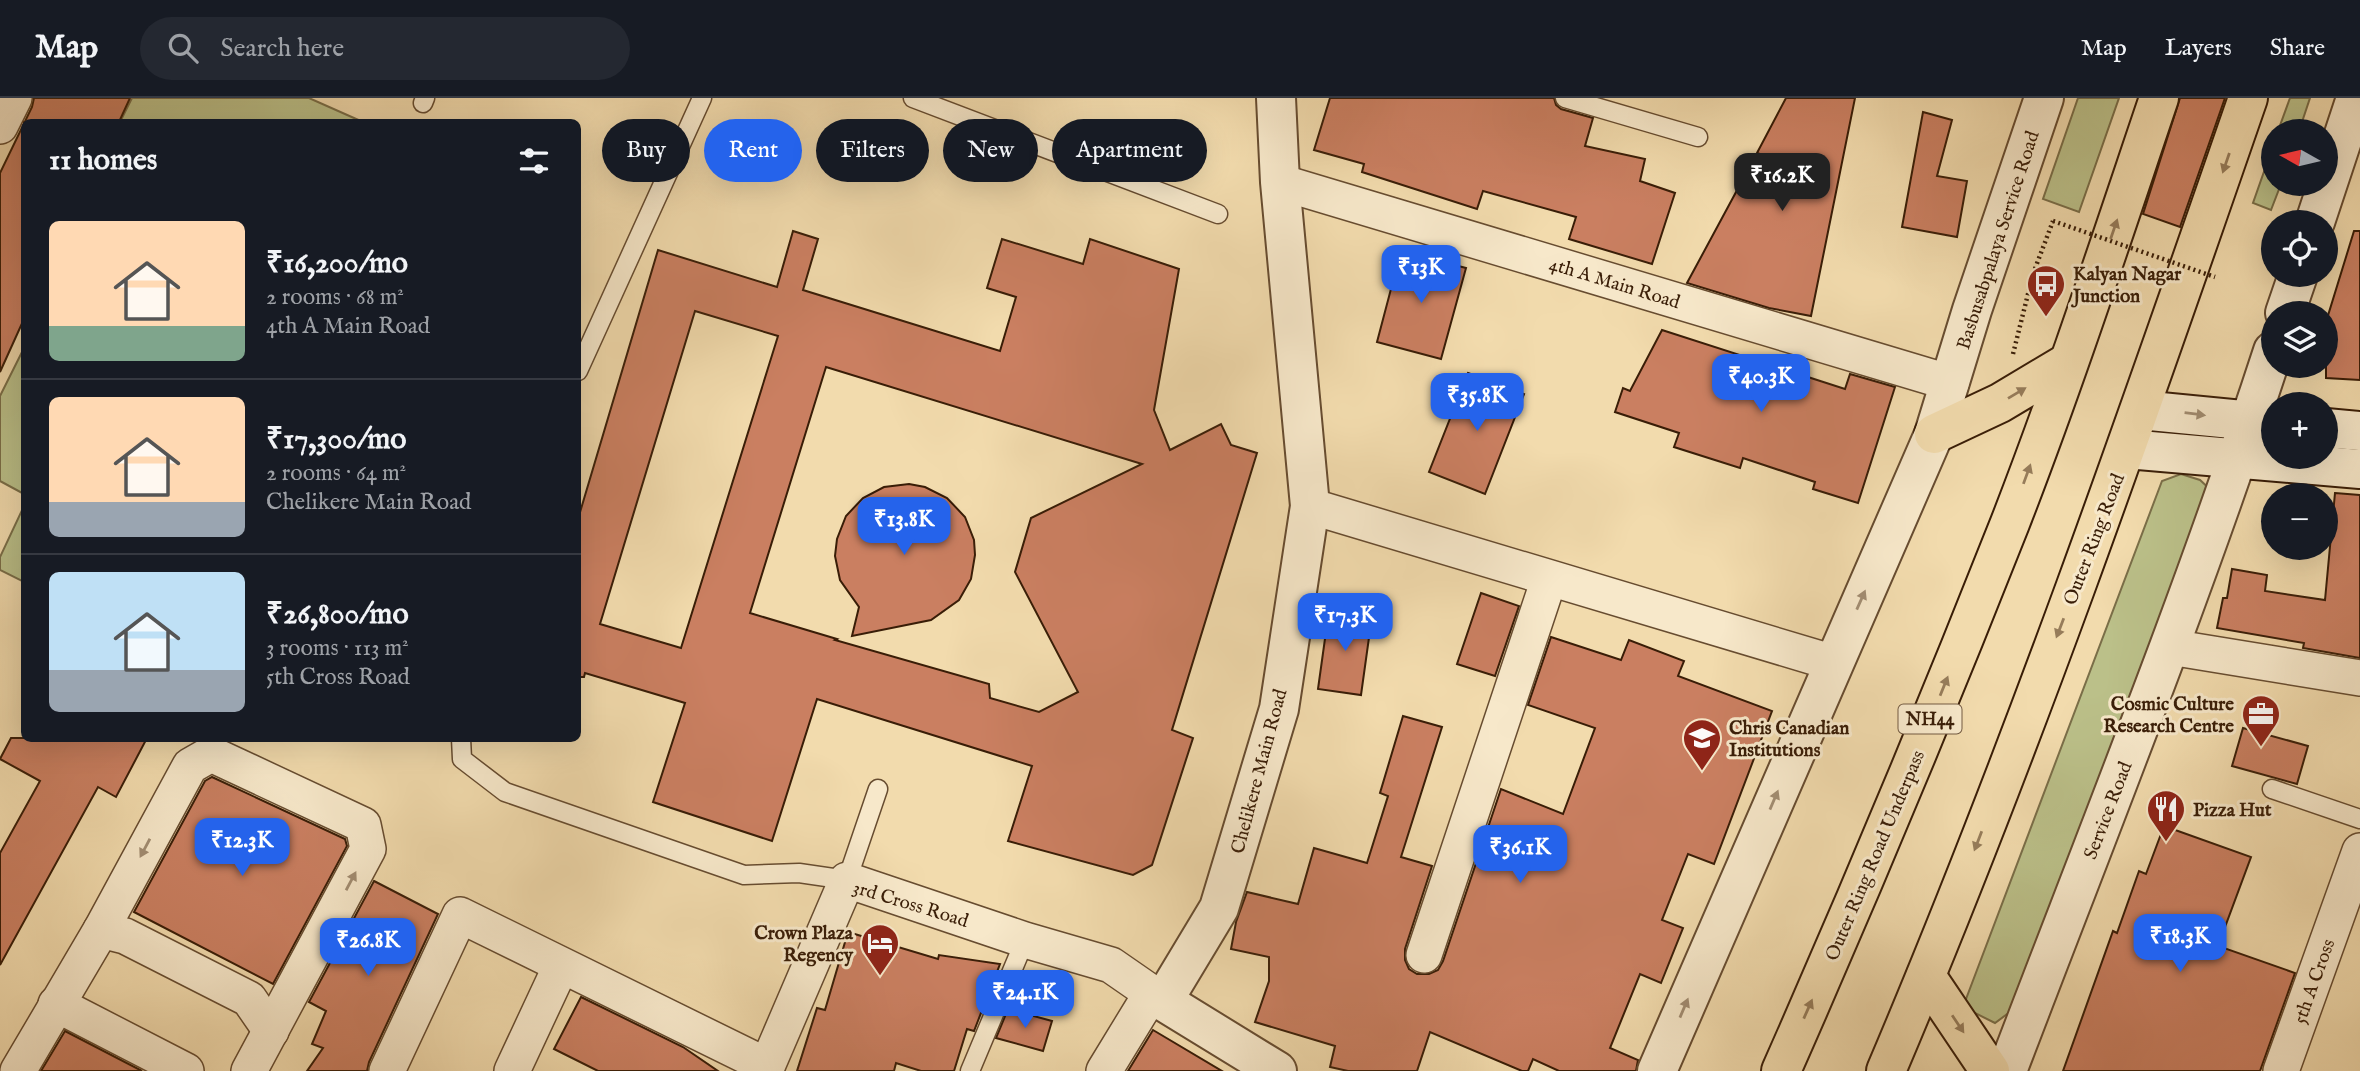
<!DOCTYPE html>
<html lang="en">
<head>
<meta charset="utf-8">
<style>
	body { margin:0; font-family:"IM FELL English",serif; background:#242831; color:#f1f3f6; height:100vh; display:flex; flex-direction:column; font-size:26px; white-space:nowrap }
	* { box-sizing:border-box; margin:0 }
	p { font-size:23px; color:#9ea1a6 }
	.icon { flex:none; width:38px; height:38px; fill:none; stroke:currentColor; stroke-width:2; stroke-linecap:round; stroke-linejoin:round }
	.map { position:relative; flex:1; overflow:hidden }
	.panel { position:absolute; left:21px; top:21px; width:560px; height:623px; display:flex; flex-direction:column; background:#171b24; border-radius:10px; box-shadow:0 7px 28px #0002 }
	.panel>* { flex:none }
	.top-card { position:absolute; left:602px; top:21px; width:665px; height:63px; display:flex; gap:14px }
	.needle { width:46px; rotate:278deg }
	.buttons { position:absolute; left:2261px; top:21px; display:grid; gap:14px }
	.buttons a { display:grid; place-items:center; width:77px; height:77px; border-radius:50%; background:#171b24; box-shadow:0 7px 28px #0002; font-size:35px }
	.price { position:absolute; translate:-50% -60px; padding:0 16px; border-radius:14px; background:#2563eb; color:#fff; font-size:23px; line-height:46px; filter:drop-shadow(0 2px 4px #0008) }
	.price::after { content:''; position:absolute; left:50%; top:42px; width:21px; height:16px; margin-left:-10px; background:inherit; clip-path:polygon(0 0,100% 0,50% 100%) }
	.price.on { background:#222; color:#fff }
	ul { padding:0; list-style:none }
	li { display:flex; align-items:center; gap:21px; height:175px; padding:0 28px }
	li+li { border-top:2px solid #363941 }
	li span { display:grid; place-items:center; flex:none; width:196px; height:140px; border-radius:10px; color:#555 }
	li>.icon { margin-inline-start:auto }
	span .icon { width:84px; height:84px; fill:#fffc; stroke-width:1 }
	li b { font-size:30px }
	h2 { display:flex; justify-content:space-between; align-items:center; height:84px; padding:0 28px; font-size:30px }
	.tag { padding:0 24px; border-radius:32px; background:#171b24; box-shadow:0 7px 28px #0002; font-size:24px; line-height:63px }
	.tag.on { background:#2563eb; color:#fff }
	header { display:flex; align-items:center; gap:42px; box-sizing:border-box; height:98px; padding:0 35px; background:#171b24; border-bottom:2px solid #363941 }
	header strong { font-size:33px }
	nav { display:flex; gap:38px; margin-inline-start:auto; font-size:24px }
	.search { width:490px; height:63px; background:#242831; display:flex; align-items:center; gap:18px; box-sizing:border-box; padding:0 24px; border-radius:38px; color:#9ea1a6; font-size:26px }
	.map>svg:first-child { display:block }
	.green { fill:#bbc089; stroke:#7a6e48; stroke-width:2 }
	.building { fill:#ca7f61; stroke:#391d07; stroke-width:2; fill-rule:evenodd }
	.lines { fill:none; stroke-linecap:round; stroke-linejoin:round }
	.service-casing { stroke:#674c30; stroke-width:21 }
	.minor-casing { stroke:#674c30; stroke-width:38 }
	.tertiary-casing { stroke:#674c30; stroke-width:42 }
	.secondary-casing { stroke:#391d07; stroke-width:42 }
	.trunk-casing { stroke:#391d07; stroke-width:42 }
	.path { stroke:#391d07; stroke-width:4.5; stroke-dasharray:2 3.5; stroke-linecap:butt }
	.service { stroke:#f7e8ca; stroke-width:18 }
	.minor { stroke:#f7e8ca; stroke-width:35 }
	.tertiary { stroke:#f7e8ca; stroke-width:38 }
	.secondary { stroke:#f7e8ca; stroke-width:38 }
	.trunk { stroke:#f2dbad; stroke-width:38 }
	.path-bridge { stroke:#391d07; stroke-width:4.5; stroke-dasharray:2 3.5; stroke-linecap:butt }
	.oneway { fill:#967c5a }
	.oneway2 { fill:#a28d72 }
	.labels { text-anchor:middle; stroke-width:6; stroke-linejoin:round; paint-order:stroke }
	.shield { fill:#f7e8ca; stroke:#725a42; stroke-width:2 }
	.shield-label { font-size:18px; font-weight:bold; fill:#391d07 }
	.street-label { font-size:19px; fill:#391d07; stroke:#f7e8ca }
	.poi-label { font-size:19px; font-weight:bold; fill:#391d07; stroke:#f7e8ca; text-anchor:start }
</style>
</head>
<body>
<header>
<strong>Map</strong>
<div class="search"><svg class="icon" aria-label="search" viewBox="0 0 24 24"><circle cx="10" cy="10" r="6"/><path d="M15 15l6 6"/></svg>Search here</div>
<nav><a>Map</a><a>Layers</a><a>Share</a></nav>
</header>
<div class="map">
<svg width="2360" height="973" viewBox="0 0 2360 973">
	<rect width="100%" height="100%" fill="#f2dbad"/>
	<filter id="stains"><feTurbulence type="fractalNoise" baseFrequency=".00286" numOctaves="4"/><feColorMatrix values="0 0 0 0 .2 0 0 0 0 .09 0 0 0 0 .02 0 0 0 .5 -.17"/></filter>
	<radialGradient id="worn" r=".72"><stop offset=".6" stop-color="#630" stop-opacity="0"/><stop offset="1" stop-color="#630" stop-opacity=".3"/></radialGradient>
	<!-- green -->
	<g class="green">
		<polygon points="132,0 309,0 363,24 120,24"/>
		<polygon points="2078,0 2119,0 2079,114 2043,101"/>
		<polygon points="2290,0 2310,0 2299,33 2278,33"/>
		<polygon points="2273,48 2273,86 2281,86 2271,112 2253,105"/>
		<polygon points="24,250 24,396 0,383 0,298"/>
		<polygon points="2181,376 2200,382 2213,394 2014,911 1995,925 1963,909 2162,383"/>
		<polygon points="24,408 24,484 0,472 0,459"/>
	</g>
	<!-- building -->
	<g class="building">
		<polygon points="34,0 130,0 119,24 24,24 24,221 0,274 0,75 32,9"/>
		<polygon points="1330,0 1554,0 1556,7 1561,11 1593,20 1585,48 1645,61 1640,83 1675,95 1652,166 1569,141 1576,119 1483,93 1477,111 1362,74 1364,66 1314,52"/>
		<polygon points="1786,0 1855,0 1811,218 1769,210 1687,185 1742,83 1780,92 1787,66 1757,55"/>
		<polygon points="2180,0 2225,0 2180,129 2143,116"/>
		<polygon points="1923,14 1952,22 1937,78 1967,83 1957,139 1902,129"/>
		<path d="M793,133L818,141L803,192L1000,253L1016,199L987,190L1002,141L1083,166L1090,141L1179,171L1154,312L1170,352L1221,326L1231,347L1257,355L1172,632L1193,640L1152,767L1133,777L1008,743L1032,668L817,601L772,743L653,704L685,605L585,575L584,579H578V421L658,152L777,189ZM695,213L778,238L681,550L600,526ZM826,269L1142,366L1031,420L1015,474L1078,594L1039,614L990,600L989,586L835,542L837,541L750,515Z"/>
		<polygon points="2354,133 2360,133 2360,282 2326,280 2326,224"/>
		<polygon points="1401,153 1466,170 1441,261 1377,244"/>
		<polygon points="1662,232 1845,291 1850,276 1895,289 1858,405 1813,391 1815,384 1743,360 1740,370 1674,349 1679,335 1615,314 1623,290 1630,293"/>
		<polygon points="1468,275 1524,296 1485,396 1429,374"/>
		<polygon points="909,386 925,389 947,400 965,419 974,442 975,457 971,481 959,502 931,522 852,538 859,509 840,482 835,458 837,441 846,418 863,400 884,389"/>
		<polygon points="2335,395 2360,397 2360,560 2303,550 2304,545 2217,530 2223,500 2227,500 2232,471 2267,477 2265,493 2325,502"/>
		<polygon points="1481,495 1519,508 1495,578 1457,566"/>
		<polygon points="1329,512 1372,518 1361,597 1318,591"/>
		<polygon points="1551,539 1621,562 1629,542 1684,563 1678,578 1772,613 1714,766 1688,756 1662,822 1683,830 1661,885 1640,876 1610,950 1638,962 1636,973 1559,973 1533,961 1528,973 1522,973 1430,934 1417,973 1348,973 1330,969 1335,948 1255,924 1269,883 1269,859 1231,851 1236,824 1247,794 1298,806 1314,750 1367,765 1388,698 1380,695 1403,618 1442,629 1401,759 1432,768 1405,851 1405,862 1409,871 1417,876 1429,876 1438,872 1443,863 1501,691 1563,716 1595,630 1528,607"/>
		<polygon points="2243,630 2308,648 2297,686 2232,668"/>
		<polygon points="11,640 147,640 116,699 98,689 0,867 0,755 40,683 0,661"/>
		<polygon points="212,679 345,741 347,748 273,886 134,814 205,683"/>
		<polygon points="2164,728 2251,759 2218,848 2295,875 2260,973 2063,973 2113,833 2117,835 2139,773 2146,776"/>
		<polygon points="374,783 438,816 369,964 367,973 307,973 323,950 312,946 326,913 309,904"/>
		<polygon points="848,834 938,861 939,857 1000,866 974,933 967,931 954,973 921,973 896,965 894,973 797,973 817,910 825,912"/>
		<polygon points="581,899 683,949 718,973 598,973 554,951"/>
		<polygon points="1008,911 1052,923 1043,953 996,940"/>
		<polygon points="1153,932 1222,973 1128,973"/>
		<polygon points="65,933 142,973 41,973"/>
	</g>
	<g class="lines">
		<defs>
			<g id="service">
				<polyline points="913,0 1218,116"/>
				<polyline points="1565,0 1698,39"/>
				<polyline points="423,5 425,0"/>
				<polyline points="578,273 702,0"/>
				<polyline points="461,640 462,661 505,694 744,777 799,775 847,782 878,691"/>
				<polyline points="2272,691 2360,721"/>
				<polyline points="970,973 1025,842"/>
			</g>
			<g id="minor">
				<polyline points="0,28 14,0"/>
				<polyline points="1280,84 1951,285"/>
				<polyline points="1310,408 1834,565"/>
				<polyline points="2170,549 2360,580"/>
				<polyline points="101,832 125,838 249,901 271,933"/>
				<polyline points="1424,857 1549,481"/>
				<polyline points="56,906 186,973"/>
				<polyline points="18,973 101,832 190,668 211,656 363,727 368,751 249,973"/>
				<polyline points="387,973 460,817 767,968"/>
				<polyline points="512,973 561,868"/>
				<polyline points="765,973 847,782 1025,842 1111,867 1163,903"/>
				<polyline points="1104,973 1151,896"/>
				<polyline points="2281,973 2360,753"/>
			</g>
			<g id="tertiary">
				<polyline points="1276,0 1280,84 1310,408 1279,611 1219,810 1163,903 1277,973"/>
				<polyline points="2315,124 2356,0"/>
				<polyline points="2285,215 2298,177"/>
				<polyline points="1657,973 1934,336 1972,212 2044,0"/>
				<path d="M2007,973C2098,734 2194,496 2273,253"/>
			</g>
			<g id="secondary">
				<polyline points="2140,312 2273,325"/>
				<polyline points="2326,330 2360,333"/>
				<polyline points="2127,351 2360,371"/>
			</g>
			<g id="trunk">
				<polyline points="1934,336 2000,305 2067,265"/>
				<polyline points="1926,878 1990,973"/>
				<path d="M1781,973C1861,792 1937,610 2010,425C2064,286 2111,142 2159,0"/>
				<path d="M1886,973C2021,655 2135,327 2248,0"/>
			</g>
		</defs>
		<!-- service casing -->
		<use href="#service" class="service-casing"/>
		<!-- minor casing -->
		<use href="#minor" class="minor-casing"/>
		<!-- tertiary casing -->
		<use href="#tertiary" class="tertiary-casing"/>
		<!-- secondary casing -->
		<use href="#secondary" class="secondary-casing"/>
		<!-- trunk casing -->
		<use href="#trunk" class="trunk-casing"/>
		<!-- path -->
		<polyline class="path" points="2013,256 2033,176 2053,123"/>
		<!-- service -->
		<use href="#service" class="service"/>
		<!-- minor -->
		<use href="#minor" class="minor"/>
		<!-- tertiary -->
		<use href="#tertiary" class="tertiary"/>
		<!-- secondary -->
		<use href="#secondary" class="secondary"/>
		<!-- trunk -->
		<use href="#trunk" class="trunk"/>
		<!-- path-bridge -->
		<polyline class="path-bridge" points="2053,123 2215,179"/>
	</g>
	<!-- one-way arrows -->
	<defs><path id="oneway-solid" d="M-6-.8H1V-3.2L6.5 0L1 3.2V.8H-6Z" transform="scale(1.75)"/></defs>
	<g class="oneway">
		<use href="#oneway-solid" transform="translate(2226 65) rotate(109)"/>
		<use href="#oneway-solid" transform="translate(2114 131) rotate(-71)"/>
		<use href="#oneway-solid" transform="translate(2017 295) rotate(-31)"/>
		<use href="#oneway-solid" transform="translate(2027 376) rotate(-70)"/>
		<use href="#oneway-solid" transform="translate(2060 530) rotate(111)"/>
		<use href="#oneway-solid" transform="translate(1944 588) rotate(-68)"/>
		<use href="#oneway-solid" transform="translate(1978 743) rotate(111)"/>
		<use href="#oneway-solid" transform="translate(1808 911) rotate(-66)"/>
		<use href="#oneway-solid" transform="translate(1958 926) rotate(56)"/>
	</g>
	<g class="oneway2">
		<use href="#oneway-solid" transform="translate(2195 316) rotate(7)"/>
		<use href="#oneway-solid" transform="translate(1861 502) rotate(-66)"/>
		<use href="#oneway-solid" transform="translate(1774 702) rotate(-67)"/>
		<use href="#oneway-solid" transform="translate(145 750) rotate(118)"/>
		<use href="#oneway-solid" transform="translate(351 783) rotate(-62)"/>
		<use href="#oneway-solid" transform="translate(1684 910) rotate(-67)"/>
	</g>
	<!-- icons -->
	<defs>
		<symbol id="bus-pin" viewBox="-11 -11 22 30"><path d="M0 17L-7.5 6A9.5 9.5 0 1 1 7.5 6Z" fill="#8f2418" stroke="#f7e8ca"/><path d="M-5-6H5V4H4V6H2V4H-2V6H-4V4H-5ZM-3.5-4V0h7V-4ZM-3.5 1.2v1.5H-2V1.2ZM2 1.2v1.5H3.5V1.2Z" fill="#fff"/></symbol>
		<symbol id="office-pin" viewBox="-11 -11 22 30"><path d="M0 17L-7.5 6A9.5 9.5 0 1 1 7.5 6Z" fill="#8f2418" stroke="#f7e8ca"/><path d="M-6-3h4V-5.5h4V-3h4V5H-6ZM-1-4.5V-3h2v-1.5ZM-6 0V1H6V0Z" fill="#fff"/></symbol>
		<symbol id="university-pin" viewBox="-11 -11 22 30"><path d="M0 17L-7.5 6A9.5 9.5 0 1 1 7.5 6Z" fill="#8f2418" stroke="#f7e8ca"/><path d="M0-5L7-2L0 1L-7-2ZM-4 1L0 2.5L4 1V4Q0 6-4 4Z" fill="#fff"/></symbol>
		<symbol id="restaurant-pin" viewBox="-11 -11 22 30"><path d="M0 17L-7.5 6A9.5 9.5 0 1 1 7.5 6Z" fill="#8f2418" stroke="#f7e8ca"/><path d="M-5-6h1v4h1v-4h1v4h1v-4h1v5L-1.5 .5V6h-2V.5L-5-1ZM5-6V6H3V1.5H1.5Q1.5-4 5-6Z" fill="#fff"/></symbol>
		<symbol id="hotel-pin" viewBox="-11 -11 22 30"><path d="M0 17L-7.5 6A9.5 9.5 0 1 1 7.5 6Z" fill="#8f2418" stroke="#f7e8ca"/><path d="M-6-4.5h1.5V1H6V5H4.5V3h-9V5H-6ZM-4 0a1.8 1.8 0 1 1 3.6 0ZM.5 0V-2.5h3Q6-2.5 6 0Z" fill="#fff"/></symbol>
	</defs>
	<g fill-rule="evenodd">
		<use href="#bus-pin" x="2024" y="164" width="44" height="60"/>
		<use href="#office-pin" x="2239" y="594" width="44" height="60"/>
		<use href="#university-pin" x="1680" y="618" width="44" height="60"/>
		<use href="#restaurant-pin" x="2144" y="689" width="44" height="60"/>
		<use href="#hotel-pin" x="858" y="823" width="44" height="60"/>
	</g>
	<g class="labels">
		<!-- shield labels -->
		<rect class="shield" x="1898.5" y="606.5" width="63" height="29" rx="5"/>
		<g class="shield-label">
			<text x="1930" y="627">NH44</text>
		</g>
		<!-- street labels -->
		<g class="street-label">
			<text transform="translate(1997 142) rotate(-72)" y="7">Basbusabpalaya Service Road</text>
			<text transform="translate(1615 184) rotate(17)" y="7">4th A Main Road</text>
			<text transform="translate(2093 441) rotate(-69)" y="7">Outer Ring Road</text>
			<text transform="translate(1258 673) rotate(-75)" y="7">Chelikere Main Road</text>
			<text transform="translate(2107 712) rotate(-69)" y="7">Service Road</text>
			<text transform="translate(1874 757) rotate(-67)" y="7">Outer Ring Road Underpass</text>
			<text transform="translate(911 805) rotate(17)" y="7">3rd Cross Road</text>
			<text transform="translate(2313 883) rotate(-70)" y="7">5th A Cross</text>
		</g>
		<!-- poi labels -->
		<g class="poi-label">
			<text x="2073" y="182">Kalyan Nagar<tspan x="2073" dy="22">Junction</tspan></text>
			<text x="2234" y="612" text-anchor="end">Cosmic Culture<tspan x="2234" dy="22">Research Centre</tspan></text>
			<text x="1729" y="636">Chris Canadian<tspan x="1729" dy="22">Institutions</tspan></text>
			<text x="2193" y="718">Pizza Hut</text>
			<text x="853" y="841" text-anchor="end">Crown Plaza<tspan x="853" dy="22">Regency</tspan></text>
		</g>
	</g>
	<rect width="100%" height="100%" filter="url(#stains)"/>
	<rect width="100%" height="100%" fill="url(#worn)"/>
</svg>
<div class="buttons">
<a><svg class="needle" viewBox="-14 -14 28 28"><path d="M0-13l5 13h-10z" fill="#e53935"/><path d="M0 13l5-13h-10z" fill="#9ea1a6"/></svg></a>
<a><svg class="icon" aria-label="locate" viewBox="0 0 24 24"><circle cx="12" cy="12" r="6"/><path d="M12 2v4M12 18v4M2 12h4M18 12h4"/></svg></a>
<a><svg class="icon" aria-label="layers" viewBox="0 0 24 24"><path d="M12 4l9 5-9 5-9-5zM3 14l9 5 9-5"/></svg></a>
<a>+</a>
<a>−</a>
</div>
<b class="price on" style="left:1782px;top:115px">₹16.2K</b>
<b class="price" style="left:1421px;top:207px">₹13K</b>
<b class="price" style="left:1761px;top:316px">₹40.3K</b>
<b class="price" style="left:1477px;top:335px">₹35.8K</b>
<b class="price" style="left:904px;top:459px">₹13.8K</b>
<b class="price" style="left:1345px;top:555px">₹17.3K</b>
<b class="price" style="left:242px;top:780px">₹12.3K</b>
<b class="price" style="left:1520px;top:787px">₹36.1K</b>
<b class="price" style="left:2180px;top:876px">₹18.3K</b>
<b class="price" style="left:368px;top:880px">₹26.8K</b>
<b class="price" style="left:1025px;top:932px">₹24.1K</b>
<div class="top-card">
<a class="tag">Buy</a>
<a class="tag on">Rent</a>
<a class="tag">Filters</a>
<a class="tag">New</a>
<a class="tag">Apartment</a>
</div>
<section class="panel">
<h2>11 homes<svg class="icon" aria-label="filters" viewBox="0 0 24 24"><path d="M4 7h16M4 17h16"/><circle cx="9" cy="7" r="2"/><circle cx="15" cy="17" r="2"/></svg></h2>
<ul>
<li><span style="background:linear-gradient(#ffd9b3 75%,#7fa58c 0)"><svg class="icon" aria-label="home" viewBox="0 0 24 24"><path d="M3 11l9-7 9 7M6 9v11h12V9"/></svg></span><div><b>₹16,200/mo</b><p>2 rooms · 68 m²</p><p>4th A Main Road</p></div></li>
<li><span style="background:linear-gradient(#ffd9b3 75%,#9aa5b1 0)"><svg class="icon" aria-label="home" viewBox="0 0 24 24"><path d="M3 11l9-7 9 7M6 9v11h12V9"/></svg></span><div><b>₹17,300/mo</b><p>2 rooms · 64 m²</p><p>Chelikere Main Road</p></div></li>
<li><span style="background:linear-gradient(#bfe0f5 70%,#9aa5b1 0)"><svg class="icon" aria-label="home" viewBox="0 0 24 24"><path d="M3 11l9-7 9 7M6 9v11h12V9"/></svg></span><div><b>₹26,800/mo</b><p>3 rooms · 113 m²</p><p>5th Cross Road</p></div></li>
</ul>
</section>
</div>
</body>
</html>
